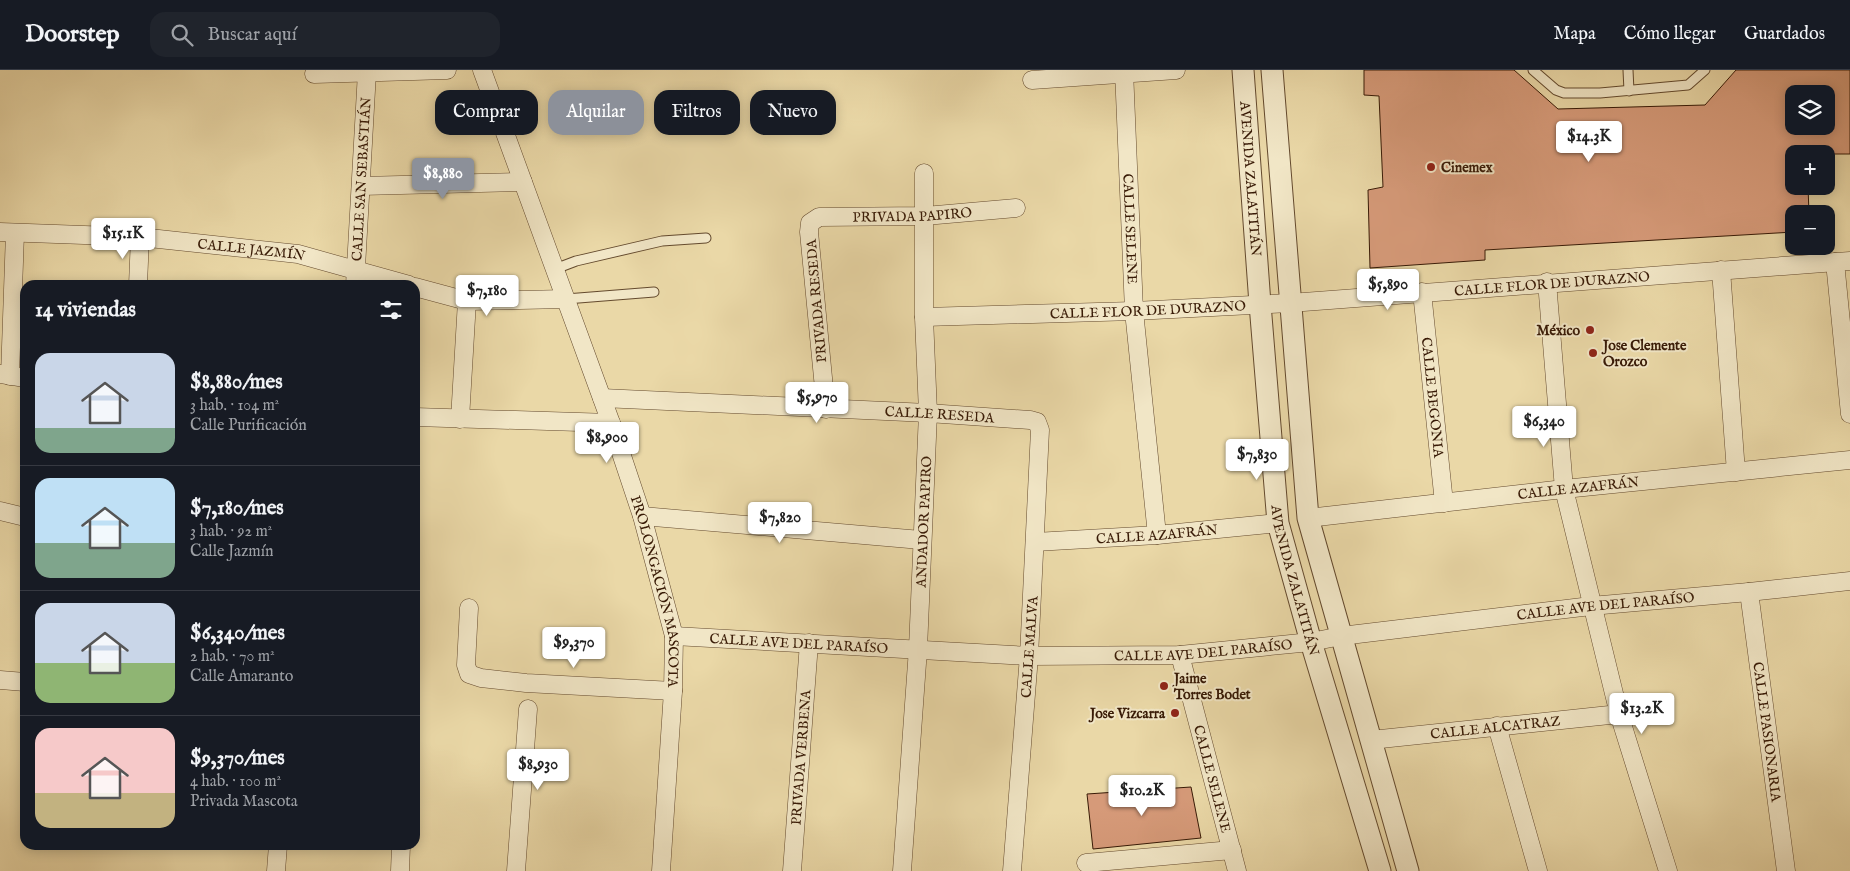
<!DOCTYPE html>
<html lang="es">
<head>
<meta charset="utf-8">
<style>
	body { margin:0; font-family:"IM FELL English",serif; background:#20242c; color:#f1f3f6; height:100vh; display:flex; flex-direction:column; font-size:19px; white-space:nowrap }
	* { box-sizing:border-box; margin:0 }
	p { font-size:16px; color:#9ea1a6 }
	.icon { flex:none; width:28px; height:28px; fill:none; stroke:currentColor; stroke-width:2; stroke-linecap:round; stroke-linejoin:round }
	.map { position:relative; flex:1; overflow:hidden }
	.panel { position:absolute; left:20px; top:210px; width:400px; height:570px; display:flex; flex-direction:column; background:#171b24; border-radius:15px; box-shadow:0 2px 12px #0003 }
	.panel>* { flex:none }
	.hud { position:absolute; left:435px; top:20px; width:475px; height:45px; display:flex; gap:10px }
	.tools { position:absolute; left:1785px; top:15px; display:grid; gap:10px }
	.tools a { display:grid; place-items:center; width:50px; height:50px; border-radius:10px; background:#171b24; box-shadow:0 2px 12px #0003; font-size:25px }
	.price { position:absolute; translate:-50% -42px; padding:0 11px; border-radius:5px; background:#fff; color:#222; font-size:16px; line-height:32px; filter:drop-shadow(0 1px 2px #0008) }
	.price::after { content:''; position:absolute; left:50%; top:30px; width:15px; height:11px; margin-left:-8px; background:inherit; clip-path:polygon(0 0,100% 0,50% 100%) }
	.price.selected { background:#8c9099; color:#fff }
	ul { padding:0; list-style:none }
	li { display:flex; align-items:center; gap:15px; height:125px; padding:0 15px }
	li+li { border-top:1px solid #363941 }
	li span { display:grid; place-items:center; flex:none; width:140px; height:100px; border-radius:15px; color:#555 }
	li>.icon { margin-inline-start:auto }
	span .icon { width:60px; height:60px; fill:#fffc; stroke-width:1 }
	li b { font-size:21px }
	h2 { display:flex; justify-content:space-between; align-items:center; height:60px; padding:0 15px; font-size:21px }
	.tag { padding:0 18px; border-radius:15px; background:#171b24; box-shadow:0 2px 12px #0003; font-size:18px; line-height:45px }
	.tag.selected { background:#8c9099; color:#fff }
	header { display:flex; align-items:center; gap:30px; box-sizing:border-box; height:70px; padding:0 25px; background:#171b24; border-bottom:1px solid #363941 }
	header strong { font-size:24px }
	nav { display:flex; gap:28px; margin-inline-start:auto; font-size:18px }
	.search { width:350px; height:45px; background:#20242c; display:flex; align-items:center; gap:12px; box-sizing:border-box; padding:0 18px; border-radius:15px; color:#9ea1a6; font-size:19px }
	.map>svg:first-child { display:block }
	.building { fill:#d69a79; stroke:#381a06; fill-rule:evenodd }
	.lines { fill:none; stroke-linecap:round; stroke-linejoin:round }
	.service-casing { stroke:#644a2e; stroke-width:11 }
	.minor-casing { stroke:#644a2e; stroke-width:19 }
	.tertiary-casing { stroke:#644a2e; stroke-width:23 }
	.service { stroke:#f1e6c6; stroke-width:9 }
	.minor { stroke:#f1e6c6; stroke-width:18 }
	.tertiary { stroke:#f1e6c6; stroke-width:21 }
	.poi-dot { fill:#8f2418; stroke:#f1e6c6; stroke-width:2 }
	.labels { text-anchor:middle; stroke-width:4; stroke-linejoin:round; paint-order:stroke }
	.poi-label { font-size:14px; font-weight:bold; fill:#381a06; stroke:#f1e6c6; text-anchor:start }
	.street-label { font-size:14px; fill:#381a06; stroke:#f1e6c6 }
</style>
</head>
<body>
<header>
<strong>Doorstep</strong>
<div class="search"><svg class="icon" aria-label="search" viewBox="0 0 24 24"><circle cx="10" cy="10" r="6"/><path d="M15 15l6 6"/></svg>Buscar aquí</div>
<nav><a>Mapa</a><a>Cómo llegar</a><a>Guardados</a></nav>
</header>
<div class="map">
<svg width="1850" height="801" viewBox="0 0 1850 801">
	<rect width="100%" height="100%" fill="#ead8a7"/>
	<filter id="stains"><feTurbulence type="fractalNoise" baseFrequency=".004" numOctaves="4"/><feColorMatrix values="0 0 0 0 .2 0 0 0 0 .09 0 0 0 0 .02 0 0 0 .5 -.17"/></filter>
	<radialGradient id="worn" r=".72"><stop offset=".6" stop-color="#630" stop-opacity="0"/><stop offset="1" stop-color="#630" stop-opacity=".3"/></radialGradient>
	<!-- building -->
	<g class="building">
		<path d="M1364,0H1514L1558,39L1705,35L1736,0H1850V84H1794V116H1808L1809,144H1794V162L1485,180V190L1370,198L1368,120L1383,117L1379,26L1364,25ZM1794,24H1826V56H1794Z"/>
		<polygon points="1191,717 1201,768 1093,779 1087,724"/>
	</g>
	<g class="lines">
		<defs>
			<g id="service">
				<polyline points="1533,0 1556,20 1564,23 1600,23 1688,15 1705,0"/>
				<polyline points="1628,0 1629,21"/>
				<polyline points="555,199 576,191 662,171 706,168"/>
				<polyline points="566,229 654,222"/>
			</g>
			<g id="minor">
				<path id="s1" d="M482,0L611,353L642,446L674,566L673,621L661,801"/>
				<path id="s2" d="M1124,0L1134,241L1157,465"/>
				<polyline points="314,4 447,0"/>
				<polyline points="1032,10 1176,0"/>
				<polyline points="361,116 523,112"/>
				<path id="s3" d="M0,162L140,167L298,184L409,215"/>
				<polyline points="1835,192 1850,344"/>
				<polyline points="1721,200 1736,402"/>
				<polyline points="1547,212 1564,419 1619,644 1668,801"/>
				<polyline points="138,215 140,167"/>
				<path id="s4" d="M355,215L367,2"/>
				<polyline points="415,217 467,231 566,229"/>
				<path id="s5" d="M1422,222L1444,433"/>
				<path id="s6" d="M924,247L1134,241L1290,233L1850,191"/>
				<polyline points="0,304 25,308"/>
				<polyline points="10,306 15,163"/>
				<path id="s7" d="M602,328L928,343L1030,350L1037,352L1040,360L1029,586L1012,801"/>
				<path id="s8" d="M826,339L809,162L810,153L819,147L925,146L1016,138"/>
				<polyline points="415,347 611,353"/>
				<polyline points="460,349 467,231"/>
				<polyline points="0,441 25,447"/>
				<polyline points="642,446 921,470"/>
				<path id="s9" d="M1308,448L1564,419L1850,390"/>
				<path id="s10" d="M1035,472L1157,465L1278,453"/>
				<path id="s11" d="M1749,522L1786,801"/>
				<polyline points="469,538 466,595 469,604 481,608 526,613 673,621"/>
				<path id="s12" d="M674,566L1029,586L1180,585L1311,572L1341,566L1591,536L1749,522L1850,511"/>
				<path id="s13" d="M1180,585L1237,801"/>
				<polyline points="0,610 25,612"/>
				<polyline points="1497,656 1538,801"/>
				<path id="s14" d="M1371,670L1619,644"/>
				<polyline points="1086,793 1232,780"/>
				<polyline points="276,801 278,775"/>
				<polyline points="400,801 401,775"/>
				<polyline points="516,801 528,639"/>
				<path id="s15" d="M792,801L809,573"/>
				<path id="s16" d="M902,801L918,579L928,343L924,247V103"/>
			</g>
			<g id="tertiary">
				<path id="s17" d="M1243,0L1260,234L1278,453L1311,572L1380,801"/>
				<polyline points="1272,0 1308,448 1408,801"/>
			</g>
		</defs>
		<!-- service casing -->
		<use href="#service" class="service-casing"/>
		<!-- minor casing -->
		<use href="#minor" class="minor-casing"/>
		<!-- tertiary casing -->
		<use href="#tertiary" class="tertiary-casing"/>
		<!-- service -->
		<use href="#service" class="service"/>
		<!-- minor -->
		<use href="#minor" class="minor"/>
		<!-- tertiary -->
		<use href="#tertiary" class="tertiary"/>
	</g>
	<!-- markers -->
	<g class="poi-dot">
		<circle cx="1431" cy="97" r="5"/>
		<circle cx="1590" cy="260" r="5"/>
		<circle cx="1593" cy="283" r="5"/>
		<circle cx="1164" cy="616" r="5"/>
		<circle cx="1175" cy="643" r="5"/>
	</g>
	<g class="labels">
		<!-- poi labels -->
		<g class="poi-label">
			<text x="1441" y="102">Cinemex</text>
			<text x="1580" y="265" text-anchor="end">México</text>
			<text x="1603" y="280">Jose Clemente<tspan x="1603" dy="16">Orozco</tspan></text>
			<text x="1174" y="613">Jaime<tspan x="1174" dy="16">Torres Bodet</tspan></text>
			<text x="1165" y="648" text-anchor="end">Jose Vizcarra</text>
		</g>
		<!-- street labels -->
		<g class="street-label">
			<text dy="5" stroke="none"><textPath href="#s17" startOffset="109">AVENIDA ZALATITÁN</textPath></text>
			<text dy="5" stroke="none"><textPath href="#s4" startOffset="106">CALLE SAN SEBASTIÁN</textPath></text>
			<text dy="5" stroke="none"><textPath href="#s8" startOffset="291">PRIVADA PAPIRO</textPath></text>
			<text dy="5" stroke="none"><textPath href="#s2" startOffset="159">CALLE SELENE</textPath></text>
			<text dy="5" stroke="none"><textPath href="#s3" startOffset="252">CALLE JAZMÍN</textPath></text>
			<text dy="5" stroke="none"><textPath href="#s6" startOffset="629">CALLE FLOR DE DURAZNO</textPath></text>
			<text transform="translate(816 231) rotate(-95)" y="5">PRIVADA RESEDA</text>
			<text dy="5" stroke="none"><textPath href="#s6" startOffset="224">CALLE FLOR DE DURAZNO</textPath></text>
			<text dy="5" stroke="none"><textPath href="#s5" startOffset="106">CALLE BEGONIA</textPath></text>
			<text dy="5" stroke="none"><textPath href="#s7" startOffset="338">CALLE RESEDA</textPath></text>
			<text dy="5" stroke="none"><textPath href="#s9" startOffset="272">CALLE AZAFRÁN</textPath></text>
			<text dy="5" stroke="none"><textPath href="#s16" startOffset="350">ANDADOR PAPIRO</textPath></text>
			<text dy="5" stroke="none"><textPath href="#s10" startOffset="122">CALLE AZAFRÁN</textPath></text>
			<text dy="5" stroke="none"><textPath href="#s17" startOffset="514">AVENIDA ZALATITÁN</textPath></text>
			<text dy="5" stroke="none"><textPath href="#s1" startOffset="551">PROLONGACIÓN MASCOTA</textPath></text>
			<text dy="5" stroke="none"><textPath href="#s12" startOffset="935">CALLE AVE DEL PARAÍSO</textPath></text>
			<text dy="5" stroke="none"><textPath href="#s12" startOffset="125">CALLE AVE DEL PARAÍSO</textPath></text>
			<text transform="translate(1029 577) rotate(-86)" y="5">CALLE MALVA</text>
			<text dy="5" stroke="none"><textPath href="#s12" startOffset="530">CALLE AVE DEL PARAÍSO</textPath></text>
			<text dy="5" stroke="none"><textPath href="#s14" startOffset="125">CALLE ALCATRAZ</textPath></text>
			<text dy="5" stroke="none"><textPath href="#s11" startOffset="141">CALLE PASIONARIA</textPath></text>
			<text dy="5" stroke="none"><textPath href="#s15" startOffset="114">PRIVADA VERBENA</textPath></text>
			<text dy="5" stroke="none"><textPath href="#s13" startOffset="128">CALLE SELENE</textPath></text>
		</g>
	</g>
	<rect width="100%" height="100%" filter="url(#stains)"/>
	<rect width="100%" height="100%" fill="url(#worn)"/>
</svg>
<div class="tools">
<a><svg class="icon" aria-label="layers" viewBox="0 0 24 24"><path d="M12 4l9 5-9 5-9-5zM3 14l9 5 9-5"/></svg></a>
<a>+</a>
<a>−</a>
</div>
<b class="price" style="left:1589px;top:93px">$14.3K</b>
<b class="price selected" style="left:443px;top:130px">$8,880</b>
<b class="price" style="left:123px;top:190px">$15.1K</b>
<b class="price" style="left:1388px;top:241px">$5,890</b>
<b class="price" style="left:487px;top:247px">$7,180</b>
<b class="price" style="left:817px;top:354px">$5,970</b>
<b class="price" style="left:1544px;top:378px">$6,340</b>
<b class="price" style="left:607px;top:394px">$8,900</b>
<b class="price" style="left:1257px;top:411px">$7,830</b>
<b class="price" style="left:780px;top:474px">$7,820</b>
<b class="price" style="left:574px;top:599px">$9,370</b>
<b class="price" style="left:1642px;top:665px">$13.2K</b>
<b class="price" style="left:538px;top:721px">$8,930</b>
<b class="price" style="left:1142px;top:747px">$10.2K</b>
<div class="hud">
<a class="tag">Comprar</a>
<a class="tag selected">Alquilar</a>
<a class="tag">Filtros</a>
<a class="tag">Nuevo</a>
</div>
<section class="panel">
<h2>14 viviendas<svg class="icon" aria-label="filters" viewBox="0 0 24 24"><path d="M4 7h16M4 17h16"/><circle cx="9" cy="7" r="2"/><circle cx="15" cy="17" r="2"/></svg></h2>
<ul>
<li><span style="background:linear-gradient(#c9d6e8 75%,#7fa58c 0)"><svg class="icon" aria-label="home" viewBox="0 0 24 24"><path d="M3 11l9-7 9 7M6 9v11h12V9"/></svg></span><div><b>$8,880/mes</b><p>3 hab. · 104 m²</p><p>Calle Purificación</p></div></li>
<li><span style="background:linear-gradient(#bfe0f5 65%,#7fa58c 0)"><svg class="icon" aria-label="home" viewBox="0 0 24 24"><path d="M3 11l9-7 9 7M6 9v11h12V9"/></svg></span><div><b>$7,180/mes</b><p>3 hab. · 92 m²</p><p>Calle Jazmín</p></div></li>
<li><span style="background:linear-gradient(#c9d6e8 60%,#8fb573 0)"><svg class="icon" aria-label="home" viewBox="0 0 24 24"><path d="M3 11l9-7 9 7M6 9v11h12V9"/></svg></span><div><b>$6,340/mes</b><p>2 hab. · 70 m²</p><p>Calle Amaranto</p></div></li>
<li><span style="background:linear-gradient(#f6c9c9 65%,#c2b280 0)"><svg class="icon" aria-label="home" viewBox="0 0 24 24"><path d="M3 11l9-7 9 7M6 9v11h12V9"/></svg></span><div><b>$9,370/mes</b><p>4 hab. · 100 m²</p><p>Privada Mascota</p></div></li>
</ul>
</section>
</div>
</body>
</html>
